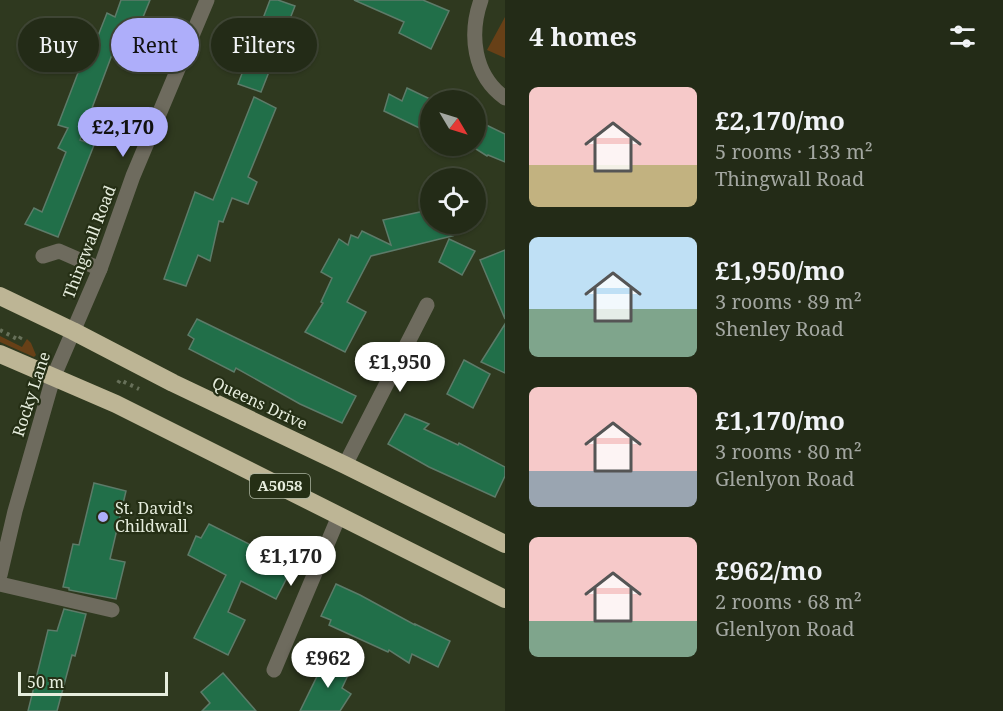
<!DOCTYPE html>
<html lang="en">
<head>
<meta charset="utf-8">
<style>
	body { margin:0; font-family:"Noto Serif",serif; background:#2f3724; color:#f1f3f6; height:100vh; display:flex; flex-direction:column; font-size:22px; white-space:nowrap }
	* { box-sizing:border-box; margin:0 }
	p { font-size:20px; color:#a3a7a1 }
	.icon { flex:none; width:33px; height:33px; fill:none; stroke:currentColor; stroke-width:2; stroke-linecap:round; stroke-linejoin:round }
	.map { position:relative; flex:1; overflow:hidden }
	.sheet { display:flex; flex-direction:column; background:#232b17; width:498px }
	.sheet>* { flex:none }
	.banner { position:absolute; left:18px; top:18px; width:396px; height:54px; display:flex; gap:12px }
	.needle { width:39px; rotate:128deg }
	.controls { position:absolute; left:420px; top:90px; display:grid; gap:12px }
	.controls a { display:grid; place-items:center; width:66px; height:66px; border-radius:50%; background:#232b17; box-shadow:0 2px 4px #0004,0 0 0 2px #404736; font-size:30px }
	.scale { position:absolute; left:18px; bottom:15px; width:150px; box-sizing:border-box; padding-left:6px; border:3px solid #e6eddd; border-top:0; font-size:16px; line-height:21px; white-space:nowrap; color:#e6eddd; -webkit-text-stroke:4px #252f15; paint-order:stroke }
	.price { position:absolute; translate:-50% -51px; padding:0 14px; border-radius:21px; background:#fff; color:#222; font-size:20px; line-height:39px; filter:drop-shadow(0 2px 3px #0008) }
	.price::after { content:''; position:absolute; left:50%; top:36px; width:18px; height:14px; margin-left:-9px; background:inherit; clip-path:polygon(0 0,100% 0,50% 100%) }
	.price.active { background:#aeaefa; color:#111 }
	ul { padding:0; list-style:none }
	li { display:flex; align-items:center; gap:18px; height:150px; padding:0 24px }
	li span { display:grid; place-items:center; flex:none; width:168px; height:120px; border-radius:9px; color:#555 }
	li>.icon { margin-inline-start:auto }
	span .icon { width:72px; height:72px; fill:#fffc; stroke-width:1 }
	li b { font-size:26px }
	h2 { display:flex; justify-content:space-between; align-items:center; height:72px; padding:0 24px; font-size:26px }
	.tag { padding:0 21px; border-radius:27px; background:#232b17; box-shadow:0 2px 4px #0004,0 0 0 2px #404736; font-size:21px; line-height:54px }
	.tag.active { background:#aeaefa; color:#111 }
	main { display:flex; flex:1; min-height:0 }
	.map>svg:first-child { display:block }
	.green { fill:#674017 }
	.building { fill:#216f49; stroke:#5d7b69; stroke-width:1.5 }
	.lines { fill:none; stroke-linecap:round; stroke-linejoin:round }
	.path { stroke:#677059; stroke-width:4; stroke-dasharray:3 4.5; stroke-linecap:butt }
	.minor { stroke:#6e6b5e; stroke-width:15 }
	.highway { stroke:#bdb595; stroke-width:18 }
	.poi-dot { fill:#aeaefa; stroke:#252f15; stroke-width:2 }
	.labels { text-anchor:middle; stroke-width:4.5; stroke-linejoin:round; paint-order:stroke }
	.shield { fill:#252f15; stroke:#acb4a1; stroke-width:1.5 }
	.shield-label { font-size:15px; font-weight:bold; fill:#e6eddd }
	.street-label { font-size:16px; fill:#e6eddd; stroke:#252f15 }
	.poi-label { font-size:16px; fill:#e6eddd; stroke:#252f15; text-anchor:start }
</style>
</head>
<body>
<main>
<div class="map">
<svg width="505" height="711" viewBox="0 0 505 711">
	<rect width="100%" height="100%" fill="#2f391f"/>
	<!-- green -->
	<g class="green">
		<polygon points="505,17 505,58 487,50"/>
		<polygon points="0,336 22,347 27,339 31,343 36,355 34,357 0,342"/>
	</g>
	<!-- building -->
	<g class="building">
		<polygon points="121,0 150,0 130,49 116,44 80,140 94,145 58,237 25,224 34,208 42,212 66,152 58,148 68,128 58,125 91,39 96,41 107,13 115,17"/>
		<polygon points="270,0 278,0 295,6 261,92 238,84"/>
		<polygon points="354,0 423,0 449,11 431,49 399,33 404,22"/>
		<polygon points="407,88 430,99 430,133 384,111 389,94 402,101"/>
		<polygon points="254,97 276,108 248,177 257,182 248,204 232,198 223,222 219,221 210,261 198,255 186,286 164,279 195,192 213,200"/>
		<polygon points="476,120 505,134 505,162 488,155 487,156 476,149"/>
		<polygon points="429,210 432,226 452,236 371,256 347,302 366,312 345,352 305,332 323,303 321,302 332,278 321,272 339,239 348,245 351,235 358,238 362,231 391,245 383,220"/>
		<polygon points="449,239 475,251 462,275 439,262"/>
		<polygon points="505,250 505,319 480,260"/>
		<polygon points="197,319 356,396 342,423 300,404 236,368 234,372 189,349 194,339 188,335"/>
		<polygon points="505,324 505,373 481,362"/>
		<polygon points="464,360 490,374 473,408 447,394"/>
		<polygon points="405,414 429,424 424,429 458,445 459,443 505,467 505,476 495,497 429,467 388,444"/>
		<polygon points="94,483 126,491 110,559 125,562 116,599 69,590 69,588 63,587 73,544 79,545"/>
		<polygon points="209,524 293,566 276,599 241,581 228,612 245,620 228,655 194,638 226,575 188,555 196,536 201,538"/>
		<polygon points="336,584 360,595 415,625 415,624 450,641 438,667 412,654 409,663 389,650 388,652 329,625 331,620 321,616"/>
		<polygon points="64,609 86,614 75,656 72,655 57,711 28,711 48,630 57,631"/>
		<polygon points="326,658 351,669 342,688 351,694 340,711 300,711"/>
		<polygon points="223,673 256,711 202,711 210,703 201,692"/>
	</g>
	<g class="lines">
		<!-- path -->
		<g class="path">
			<polyline points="0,330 19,340 22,335"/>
			<polyline points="118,383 120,380 139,389"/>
		</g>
		<!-- minor -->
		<g class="minor">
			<path d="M481,0C469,34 473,75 505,98"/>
			<polyline points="43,256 59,251 100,269"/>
			<polyline points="345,465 427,305"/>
			<polyline points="0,575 15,511 53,378 100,269 133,176 207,0"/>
			<polyline points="0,584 112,610"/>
			<polyline points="274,670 339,516"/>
		</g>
		<!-- highway -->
		<g class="highway">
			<polyline points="0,296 73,331 173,383 345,465 505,544"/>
			<polyline points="0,354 116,404 505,599"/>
		</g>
	</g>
	<!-- markers -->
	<circle class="poi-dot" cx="103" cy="517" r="6"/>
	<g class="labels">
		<!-- shield labels -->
		<rect class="shield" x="250" y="474" width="60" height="24" rx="4.5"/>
		<g class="shield-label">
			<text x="280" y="491">A5058</text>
		</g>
		<!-- street labels -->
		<g class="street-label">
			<text transform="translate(89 242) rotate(-69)" y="6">Thingwall Road</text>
			<text transform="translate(31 394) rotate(-72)" y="6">Rocky Lane</text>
			<text transform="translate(260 403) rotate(25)" y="6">Queens Drive</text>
		</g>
		<!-- poi labels -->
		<g class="poi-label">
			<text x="115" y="514">St. David's<tspan x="115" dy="18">Childwall</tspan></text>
		</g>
	</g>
</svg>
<div class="controls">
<a><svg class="needle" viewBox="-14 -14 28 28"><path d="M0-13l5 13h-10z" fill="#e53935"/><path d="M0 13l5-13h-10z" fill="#a3a7a1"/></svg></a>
<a><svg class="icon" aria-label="locate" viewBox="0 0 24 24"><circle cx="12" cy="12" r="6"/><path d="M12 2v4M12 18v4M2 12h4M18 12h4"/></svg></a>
</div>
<div class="scale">50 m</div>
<b class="price active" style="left:123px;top:158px">£2,170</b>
<b class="price" style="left:400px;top:393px">£1,950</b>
<b class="price" style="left:291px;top:587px">£1,170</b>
<b class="price" style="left:328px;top:689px">£962</b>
<div class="banner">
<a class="tag">Buy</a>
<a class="tag active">Rent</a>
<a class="tag">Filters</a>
</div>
</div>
<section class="sheet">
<h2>4 homes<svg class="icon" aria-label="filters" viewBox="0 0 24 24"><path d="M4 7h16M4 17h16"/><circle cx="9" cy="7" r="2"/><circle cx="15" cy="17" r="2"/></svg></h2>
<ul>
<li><span style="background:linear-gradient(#f6c9c9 65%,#c2b280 0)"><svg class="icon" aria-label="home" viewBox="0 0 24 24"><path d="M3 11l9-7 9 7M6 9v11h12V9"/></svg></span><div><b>£2,170/mo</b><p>5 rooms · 133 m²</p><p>Thingwall Road</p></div></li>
<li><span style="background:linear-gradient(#bfe0f5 60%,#7fa58c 0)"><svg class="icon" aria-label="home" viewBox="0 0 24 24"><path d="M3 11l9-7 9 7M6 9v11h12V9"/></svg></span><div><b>£1,950/mo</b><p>3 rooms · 89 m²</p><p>Shenley Road</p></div></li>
<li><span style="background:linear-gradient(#f6c9c9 70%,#9aa5b1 0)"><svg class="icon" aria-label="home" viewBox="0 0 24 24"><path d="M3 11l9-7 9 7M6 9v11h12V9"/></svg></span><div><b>£1,170/mo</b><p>3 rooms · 80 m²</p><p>Glenlyon Road</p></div></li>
<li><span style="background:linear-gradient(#f6c9c9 70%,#7fa58c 0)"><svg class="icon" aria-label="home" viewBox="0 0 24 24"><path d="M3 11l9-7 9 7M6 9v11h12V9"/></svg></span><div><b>£962/mo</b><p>2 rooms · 68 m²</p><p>Glenlyon Road</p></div></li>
</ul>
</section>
</main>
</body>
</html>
